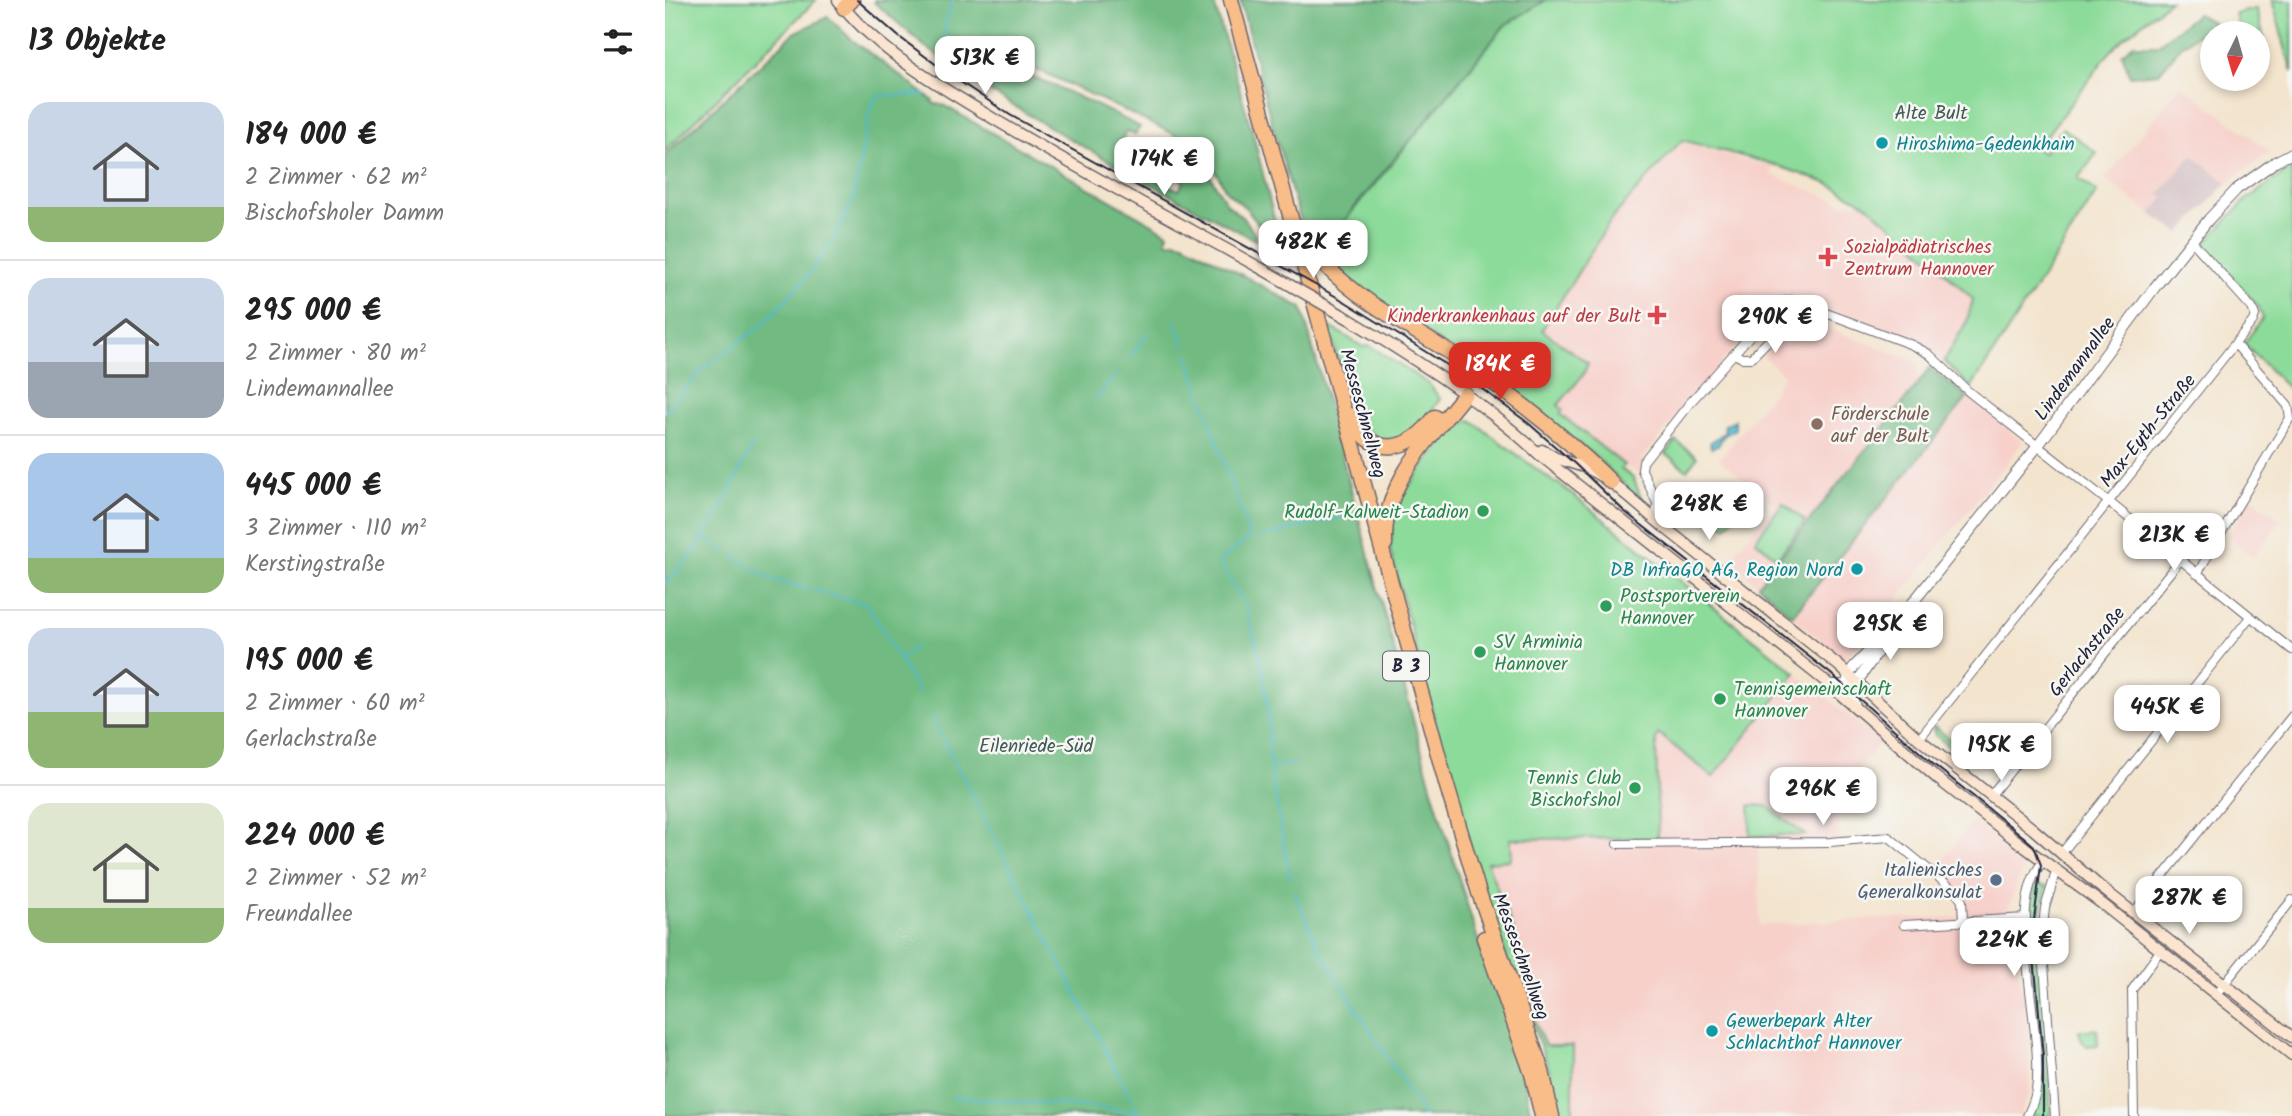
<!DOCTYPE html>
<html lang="de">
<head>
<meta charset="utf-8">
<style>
	body { margin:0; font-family:Kalam,sans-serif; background:#f2f2f2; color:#222; height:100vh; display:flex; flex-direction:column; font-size:26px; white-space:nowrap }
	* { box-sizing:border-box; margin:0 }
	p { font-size:23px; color:#767676 }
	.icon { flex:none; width:38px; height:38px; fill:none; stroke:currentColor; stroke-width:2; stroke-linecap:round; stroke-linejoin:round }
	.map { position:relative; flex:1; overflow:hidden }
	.details { display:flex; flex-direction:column; background:#fff; width:665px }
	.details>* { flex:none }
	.needle { width:46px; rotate:185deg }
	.buttons { position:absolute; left:1535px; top:21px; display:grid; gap:14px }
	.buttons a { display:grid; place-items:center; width:70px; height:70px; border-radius:50%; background:#fff; box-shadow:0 4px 10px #0003; font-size:35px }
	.price { position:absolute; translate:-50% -60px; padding:0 16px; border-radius:14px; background:#fff; color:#222; font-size:23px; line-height:46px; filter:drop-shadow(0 2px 4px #0008) }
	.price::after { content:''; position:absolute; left:50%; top:42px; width:21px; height:16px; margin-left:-10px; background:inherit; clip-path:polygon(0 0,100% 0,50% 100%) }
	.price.on { background:#d93025; color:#fff }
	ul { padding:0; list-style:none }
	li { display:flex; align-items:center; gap:21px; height:175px; padding:0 28px }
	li+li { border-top:2px solid #e0e0e0 }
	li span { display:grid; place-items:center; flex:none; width:196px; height:140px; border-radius:21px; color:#555 }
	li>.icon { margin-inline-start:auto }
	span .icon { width:84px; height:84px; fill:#fffc; stroke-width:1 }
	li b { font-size:30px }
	h2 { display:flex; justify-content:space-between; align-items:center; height:84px; padding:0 28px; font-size:30px }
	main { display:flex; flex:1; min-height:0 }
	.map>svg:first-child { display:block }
	.built { fill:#f7d0ca }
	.industrial { fill:#d2bec2 }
	.green { fill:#8cdb9a; stroke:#577e6a; stroke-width:2 }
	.forest { fill:#71bb82; stroke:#4a6e5e; stroke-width:2 }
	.water { fill:#50b9ce; stroke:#396e84; stroke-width:2 }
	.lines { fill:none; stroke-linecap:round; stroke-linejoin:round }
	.stream { stroke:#50b9ce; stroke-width:2 }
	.minor-casing { stroke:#6b666e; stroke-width:10 }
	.tertiary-casing { stroke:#6b666e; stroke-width:12 }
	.secondary-casing { stroke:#6b666e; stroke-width:13 }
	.trunk-casing { stroke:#6b666e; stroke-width:17 }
	.minor { stroke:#fff; stroke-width:8 }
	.tertiary { stroke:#fff; stroke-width:10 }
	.secondary { stroke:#fce5d0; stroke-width:10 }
	.trunk { stroke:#f8bd89; stroke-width:14 }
	.tram { stroke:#22223b; stroke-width:2 }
	.secondary-bridge-casing { stroke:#6b666e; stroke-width:13; stroke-linecap:butt }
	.secondary-bridge { stroke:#fce5d0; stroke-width:10 }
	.culture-dot { fill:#0f9aa8; stroke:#f6f6f2; stroke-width:2.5 }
	.health-dot { fill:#e0444e; stroke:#f6f6f2; stroke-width:2.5 }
	.education-dot { fill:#8d6e63; stroke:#f6f6f2; stroke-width:2.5 }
	.leisure-dot { fill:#2e9e5b; stroke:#f6f6f2; stroke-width:2.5 }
	.service-dot { fill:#5c6f8a; stroke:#f6f6f2; stroke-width:2.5 }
	.labels { text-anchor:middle; stroke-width:5; stroke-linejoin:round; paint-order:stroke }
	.shield { fill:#f6f6f2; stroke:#626272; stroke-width:2 }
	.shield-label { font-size:18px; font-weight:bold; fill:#22223b }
	.park-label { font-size:19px; fill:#425a58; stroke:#f6f6f2 }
	.culture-label { font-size:19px; fill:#0d838f; stroke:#f6f6f2; text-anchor:start }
	.health-label { font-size:19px; fill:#be3a42; stroke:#f6f6f2; text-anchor:start }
	.street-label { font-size:19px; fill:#22223b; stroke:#f6f6f2 }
	.education-label { font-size:19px; fill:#785e54; stroke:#f6f6f2; text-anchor:start }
	.leisure-label { font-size:19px; fill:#27864d; stroke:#f6f6f2; text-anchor:start }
	.service-label { font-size:19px; fill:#4e5e75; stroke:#f6f6f2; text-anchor:end }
</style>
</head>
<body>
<main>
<section class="details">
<h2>13 Objekte<svg class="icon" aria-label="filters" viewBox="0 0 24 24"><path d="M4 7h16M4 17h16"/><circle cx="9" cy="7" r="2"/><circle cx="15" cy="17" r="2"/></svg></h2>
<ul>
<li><span style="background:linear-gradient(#c9d6e8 75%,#8fb573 0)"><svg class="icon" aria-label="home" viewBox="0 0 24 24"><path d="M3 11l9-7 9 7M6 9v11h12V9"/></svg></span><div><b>184 000 €</b><p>2 Zimmer · 62 m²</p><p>Bischofsholer Damm</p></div></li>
<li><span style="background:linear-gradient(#c9d6e8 60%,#9aa5b1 0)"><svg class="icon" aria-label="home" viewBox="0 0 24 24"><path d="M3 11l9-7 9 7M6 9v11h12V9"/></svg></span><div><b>295 000 €</b><p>2 Zimmer · 80 m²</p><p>Lindemannallee</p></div></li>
<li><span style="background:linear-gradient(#a9c7e8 75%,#8fb573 0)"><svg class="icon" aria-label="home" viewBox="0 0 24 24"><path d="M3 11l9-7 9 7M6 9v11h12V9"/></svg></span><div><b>445 000 €</b><p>3 Zimmer · 110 m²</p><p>Kerstingstraße</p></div></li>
<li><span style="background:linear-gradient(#c9d6e8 60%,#8fb573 0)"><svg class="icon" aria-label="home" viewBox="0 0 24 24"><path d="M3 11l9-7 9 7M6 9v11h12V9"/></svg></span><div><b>195 000 €</b><p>2 Zimmer · 60 m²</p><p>Gerlachstraße</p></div></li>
<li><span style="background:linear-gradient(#dfe7d0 75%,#8fb573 0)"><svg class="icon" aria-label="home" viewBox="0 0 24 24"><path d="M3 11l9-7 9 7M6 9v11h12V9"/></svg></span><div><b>224 000 €</b><p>2 Zimmer · 52 m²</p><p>Freundallee</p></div></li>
</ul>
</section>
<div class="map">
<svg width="1627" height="1116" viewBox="0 0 1627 1116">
	<rect width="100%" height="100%" fill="#f6f6f2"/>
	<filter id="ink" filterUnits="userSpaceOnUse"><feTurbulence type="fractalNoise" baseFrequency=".0143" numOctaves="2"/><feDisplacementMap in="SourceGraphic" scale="14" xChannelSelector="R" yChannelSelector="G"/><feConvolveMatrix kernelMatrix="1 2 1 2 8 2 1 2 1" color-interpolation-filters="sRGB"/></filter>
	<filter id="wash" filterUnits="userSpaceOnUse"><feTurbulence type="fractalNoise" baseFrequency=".00686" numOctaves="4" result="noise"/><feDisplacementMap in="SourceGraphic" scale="28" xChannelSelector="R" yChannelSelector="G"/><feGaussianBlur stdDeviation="1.57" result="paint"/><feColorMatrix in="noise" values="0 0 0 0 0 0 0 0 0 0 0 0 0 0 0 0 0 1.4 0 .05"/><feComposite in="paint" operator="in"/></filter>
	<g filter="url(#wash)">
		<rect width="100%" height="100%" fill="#f3e4cd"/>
		<!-- built -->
		<g class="built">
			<polygon points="1516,85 1605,151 1562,183 1527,155 1495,194 1499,198 1486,214 1440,179"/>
			<polygon points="1018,143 1109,168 1105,174 1179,204 1201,203 1268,261 1308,299 1302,321 1279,361 1258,344 1128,297 1112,299 1022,402 977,460 976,474 973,474 959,465 895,414 893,406 918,375 923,364 877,330 948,217"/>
			<polygon points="1136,318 1253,362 1253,384 1093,585 1064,560 1109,504 1054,459 1111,389 1110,388 1119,375 1098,356"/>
			<polygon points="1303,397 1358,442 1218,617 1180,660 1127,616"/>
			<polygon points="1586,497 1617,520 1588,557 1563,536"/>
			<polygon points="1131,673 1216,742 1173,793 1175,842 1093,845 1095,925 1208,919 1294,917 1294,901 1275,864 1308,821 1360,862 1341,916 1359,998 1363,1033 1365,1093 1355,1116 908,1116 908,1047 881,1046 871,1025 866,1002 866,982 822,862 845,860 847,854 844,839 993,838 991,738 995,734 1048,776"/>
		</g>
		<!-- industrial -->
		<polygon class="industrial" points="1527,155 1562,183 1515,233 1486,214 1499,198 1494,194"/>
		<!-- green -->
		<g class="green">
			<polygon points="0,0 151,0 0,151"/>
			<polygon points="881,0 1505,0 1459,38 1445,52 1372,148 1378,153 1398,128 1432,153 1413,178 1432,192 1306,388 1279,361 1302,321 1308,299 1268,261 1201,204 1164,184 1111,165 1017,140 948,217 877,330 923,363 918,375 893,405 898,410 895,414 959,465 956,469 968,478 976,497 974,499 933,459 832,380 729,312 680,277 662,245 664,240 840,25"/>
			<polygon points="1607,0 1627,0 1627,72"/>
			<polygon points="1591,9 1603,52 1593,55 1592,33 1575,33 1570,14"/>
			<polygon points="1627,168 1627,392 1580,345 1580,342 1598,318 1594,307 1538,245 1582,199"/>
			<polygon points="664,326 698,347 705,346 764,384 775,399 749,435 716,441 693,423 679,381"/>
			<polygon points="806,420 890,483 893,483 1131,673 1048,777 994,734 991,738 993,838 845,839 847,854 844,860 822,862 865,973 866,1002 871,1025 880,1046 908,1046 908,1116 894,1116 884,1069 817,891 774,737 725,550 730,507 763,459 790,427"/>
			<polygon points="1011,441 1032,457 1022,470 1001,454"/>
			<polygon points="1059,495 1076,509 1061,527 1044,513"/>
			<polygon points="1118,503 1140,521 1112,558 1090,540"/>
			<polygon points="1270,727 1301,753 1299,755 1296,756 1270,735 1268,729"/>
			<polygon points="1085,805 1102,806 1140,835 1085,836"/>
			<path d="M1370,884L1382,887C1368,932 1377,972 1380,1017C1383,1050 1384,1083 1386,1116H1367L1375,1093V1083C1375,1063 1375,1043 1373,1023C1368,971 1359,937 1370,884Z"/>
			<polygon points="1429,1029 1432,1030 1433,1045 1422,1046 1417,1041 1414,1031"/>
		</g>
		<!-- forest -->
		<g class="forest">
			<polygon points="209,0 548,0 588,134 613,234 613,247 607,248 601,234 581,208 562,192 543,158 532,145 378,72 342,61 318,56 295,54 283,63 258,45 209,2"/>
			<polygon points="575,0 881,0 840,25 689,208 662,245 653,249 636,221 628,196 601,102"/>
			<polygon points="1532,14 1549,23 1517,45 1494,73 1465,76 1457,54 1469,43 1472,45 1492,45"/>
			<polygon points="163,17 186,39 267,100 269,104 278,105 503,233 501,241 505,243 509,241 519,243 637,308 766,786 812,937 844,1024 859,1078 866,1116 0,1116 0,155 129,33"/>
			<path d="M307,66C357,64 430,105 475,127L470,135L461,131L456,144L466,149L460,163L466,169L486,180L487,178L514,190L519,182L516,179L520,174L527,171L528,165L534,162L539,166L562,204L580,220L592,238L590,240C490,187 391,134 296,73L301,67Z"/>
			<polygon points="1264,368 1303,397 1127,616 1093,585 1253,384"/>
		</g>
		<!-- water -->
		<polygon class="water" points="1070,420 1070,430 1059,435 1053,446 1046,448 1045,443 1059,433 1060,425"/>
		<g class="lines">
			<!-- stream -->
			<g class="stream">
				<path d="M279,64C277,39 279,24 288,0"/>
				<polyline points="510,321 519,345"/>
				<polyline points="522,354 585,537 554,562 580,604 597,665 603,708 605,767 625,878"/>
				<polyline points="465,358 482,333"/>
				<polyline points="431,400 452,373"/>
				<polyline points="0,411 40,367 98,324 140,279 171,235 189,198 204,113 211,96 260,94"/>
				<polyline points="596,537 683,516"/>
				<polyline points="40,538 60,551"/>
				<polyline points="68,556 106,579 202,604 254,693"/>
				<path d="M0,584C41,546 62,494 88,445"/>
				<polyline points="0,598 1,599"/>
				<polyline points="236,659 250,647"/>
				<polyline points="266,716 475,1116"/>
				<polyline points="606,767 630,763"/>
				<polyline points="629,891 653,947 759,1116"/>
				<polyline points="287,1097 441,1108 474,1113"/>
			</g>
		</g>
	</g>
	<g filter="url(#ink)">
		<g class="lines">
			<defs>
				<g id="minor">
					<polyline points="1069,354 1077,358 1086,358 1138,306"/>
					<polyline points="991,520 992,503 977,470 978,462 1024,404 1115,302 1126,300 1247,345 1264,354 1304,392 1444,502 1627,650"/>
					<polyline points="1532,574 1625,418 1623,406 1571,345"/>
					<polyline points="1254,739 1588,321 1590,315 1587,308 1526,240"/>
					<polyline points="1326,795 1515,560"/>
					<polyline points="952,844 1165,842 1224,837 1290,891 1297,901 1298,921"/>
					<polyline points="1396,854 1585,617"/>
					<polyline points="1469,912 1627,716"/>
					<polyline points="1239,925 1361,918"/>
					<polyline points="1551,994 1627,900"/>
					<path d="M1362,1116C1366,1108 1370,1099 1371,1090C1380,1032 1337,902 1379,861"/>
					<polyline points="1390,1116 1377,937 1380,908 1392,869"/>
					<polyline points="1469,1116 1467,990 1495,951"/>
				</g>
				<g id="tertiary">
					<polyline points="1165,685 1182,685 1194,679 1222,638"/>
					<path d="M1190,706C1184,692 1178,682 1188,668L1234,620L1372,447L1490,287L1544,219L1572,189L1610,162L1627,153"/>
				</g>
				<g id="secondary">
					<path d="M173,0C210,49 267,81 319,113C410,168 504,217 597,269"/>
					<path d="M684,319C751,360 819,402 876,456L1160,681L1273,779L1361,848L1436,903L1627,1055"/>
					<polyline points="877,450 891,458 922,468 946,482 999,527 1173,665 1254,739 1368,829 1433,885 1627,1037"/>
				</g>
				<g id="trunk">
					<polyline points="566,0 781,783 814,893 877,1071 887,1116"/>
					<polyline points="179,8 187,0"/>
					<path d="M631,226C641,239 649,253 660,265C700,306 754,331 801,363C852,399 902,438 946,482"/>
					<path d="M685,415C707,460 743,453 770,417"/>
					<path d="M720,544C717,483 765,439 800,394"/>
					<polyline points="819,938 867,1074 877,1116"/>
				</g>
			</defs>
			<!-- minor casing -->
			<use href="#minor" class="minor-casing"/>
			<!-- tertiary casing -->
			<use href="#tertiary" class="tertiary-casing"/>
			<!-- secondary casing -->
			<use href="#secondary" class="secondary-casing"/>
			<!-- trunk casing -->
			<use href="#trunk" class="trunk-casing"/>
			<!-- minor -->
			<use href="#minor" class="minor"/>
			<!-- tertiary -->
			<use href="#tertiary" class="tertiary"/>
			<!-- secondary -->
			<use href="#secondary" class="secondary"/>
			<!-- trunk -->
			<use href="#trunk" class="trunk"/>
			<!-- tram -->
			<polyline class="tram" points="192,0 233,36 285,75 345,115 679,301 798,375 862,422 910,464 959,511 1166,674 1268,764 1360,838 1369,846 1376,865 1367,936 1378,1056 1378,1116"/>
			<defs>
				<polyline id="secondary-bridge" points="597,269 684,319"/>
			</defs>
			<!-- secondary-bridge casing -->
			<use href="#secondary-bridge" class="secondary-bridge-casing"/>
			<!-- secondary-bridge -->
			<use href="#secondary-bridge" class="secondary-bridge"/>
		</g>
	</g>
	<!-- markers -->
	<g class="culture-dot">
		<circle cx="1217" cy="143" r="7"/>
		<circle cx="1192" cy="569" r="7"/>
		<circle cx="1047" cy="1031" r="7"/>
	</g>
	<g class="health-dot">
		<path d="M1159.5 246.5h7v7h7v7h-7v7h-7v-7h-7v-7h7z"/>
		<path d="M988.5 304.5h7v7h7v7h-7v7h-7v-7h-7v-7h7z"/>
	</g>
	<circle class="education-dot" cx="1152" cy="424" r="7"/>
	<g class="leisure-dot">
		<circle cx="818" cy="511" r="7"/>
		<circle cx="941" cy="606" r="7"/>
		<circle cx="815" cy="652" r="7"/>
		<circle cx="1055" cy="699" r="7"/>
		<circle cx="970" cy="788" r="7"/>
	</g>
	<circle class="service-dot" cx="1331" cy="880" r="7"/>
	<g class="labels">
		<!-- shield labels -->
		<rect class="shield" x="718" y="651.5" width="46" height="29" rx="5"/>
		<g class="shield-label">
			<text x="741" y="672">B 3</text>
		</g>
		<!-- park labels -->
		<g class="park-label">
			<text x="1266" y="119">Alte Bult</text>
			<text x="371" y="752">Eilenriede-Süd</text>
		</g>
		<!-- culture labels -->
		<g class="culture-label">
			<text x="1231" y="150">Hiroshima-Gedenkhain</text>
			<text x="1178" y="576" text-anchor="end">DB InfraGO AG, Region Nord</text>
			<text x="1061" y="1027">Gewerbepark Alter<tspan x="1061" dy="22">Schlachthof Hannover</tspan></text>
		</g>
		<!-- health labels -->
		<g class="health-label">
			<text x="1179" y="253">Sozialpädiatrisches<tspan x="1179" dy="22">Zentrum Hannover</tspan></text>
			<text x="976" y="322" text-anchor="end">Kinderkrankenhaus auf der Bult</text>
		</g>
		<!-- street labels -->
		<g class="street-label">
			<text transform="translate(1409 368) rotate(-54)" y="7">Lindemannallee</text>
			<text transform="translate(699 413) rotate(75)" y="7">Messeschnellweg</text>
			<text transform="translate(1482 430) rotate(-51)" y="7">Max-Eyth-Straße</text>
			<text transform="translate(1421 651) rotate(-51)" y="7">Gerlachstraße</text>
			<text transform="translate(857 956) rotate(70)" y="7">Messeschnellweg</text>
		</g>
		<!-- education labels -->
		<g class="education-label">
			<text x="1166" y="420">Förderschule<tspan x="1166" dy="22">auf der Bult</tspan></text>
		</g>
		<!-- leisure labels -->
		<g class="leisure-label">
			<text x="804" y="518" text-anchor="end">Rudolf-Kalweit-Stadion</text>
			<text x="955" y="602">Postsportverein<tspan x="955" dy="22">Hannover</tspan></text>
			<text x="829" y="648">SV Arminia<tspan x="829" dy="22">Hannover</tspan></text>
			<text x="1069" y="695">Tennisgemeinschaft<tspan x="1069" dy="22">Hannover</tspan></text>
			<text x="956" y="784" text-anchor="end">Tennis Club<tspan x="956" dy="22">Bischofshol</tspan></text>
		</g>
		<!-- service labels -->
		<g class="service-label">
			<text x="1317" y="876">Italienisches<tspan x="1317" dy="22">Generalkonsulat</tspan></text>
		</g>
	</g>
</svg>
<div class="buttons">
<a><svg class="needle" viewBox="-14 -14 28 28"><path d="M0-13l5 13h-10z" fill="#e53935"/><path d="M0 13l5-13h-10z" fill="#767676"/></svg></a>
</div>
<b class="price" style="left:320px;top:96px">513K €</b>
<b class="price" style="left:499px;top:197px">174K €</b>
<b class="price" style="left:648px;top:280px">482K €</b>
<b class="price" style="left:1110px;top:355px">290K €</b>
<b class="price on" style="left:835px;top:402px">184K €</b>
<b class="price" style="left:1044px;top:542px">248K €</b>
<b class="price" style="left:1509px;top:573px">213K €</b>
<b class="price" style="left:1225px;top:662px">295K €</b>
<b class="price" style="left:1502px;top:745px">445K €</b>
<b class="price" style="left:1336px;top:783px">195K €</b>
<b class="price" style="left:1158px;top:827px">296K €</b>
<b class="price" style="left:1524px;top:936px">287K €</b>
<b class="price" style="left:1349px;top:978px">224K €</b>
</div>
</main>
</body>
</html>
